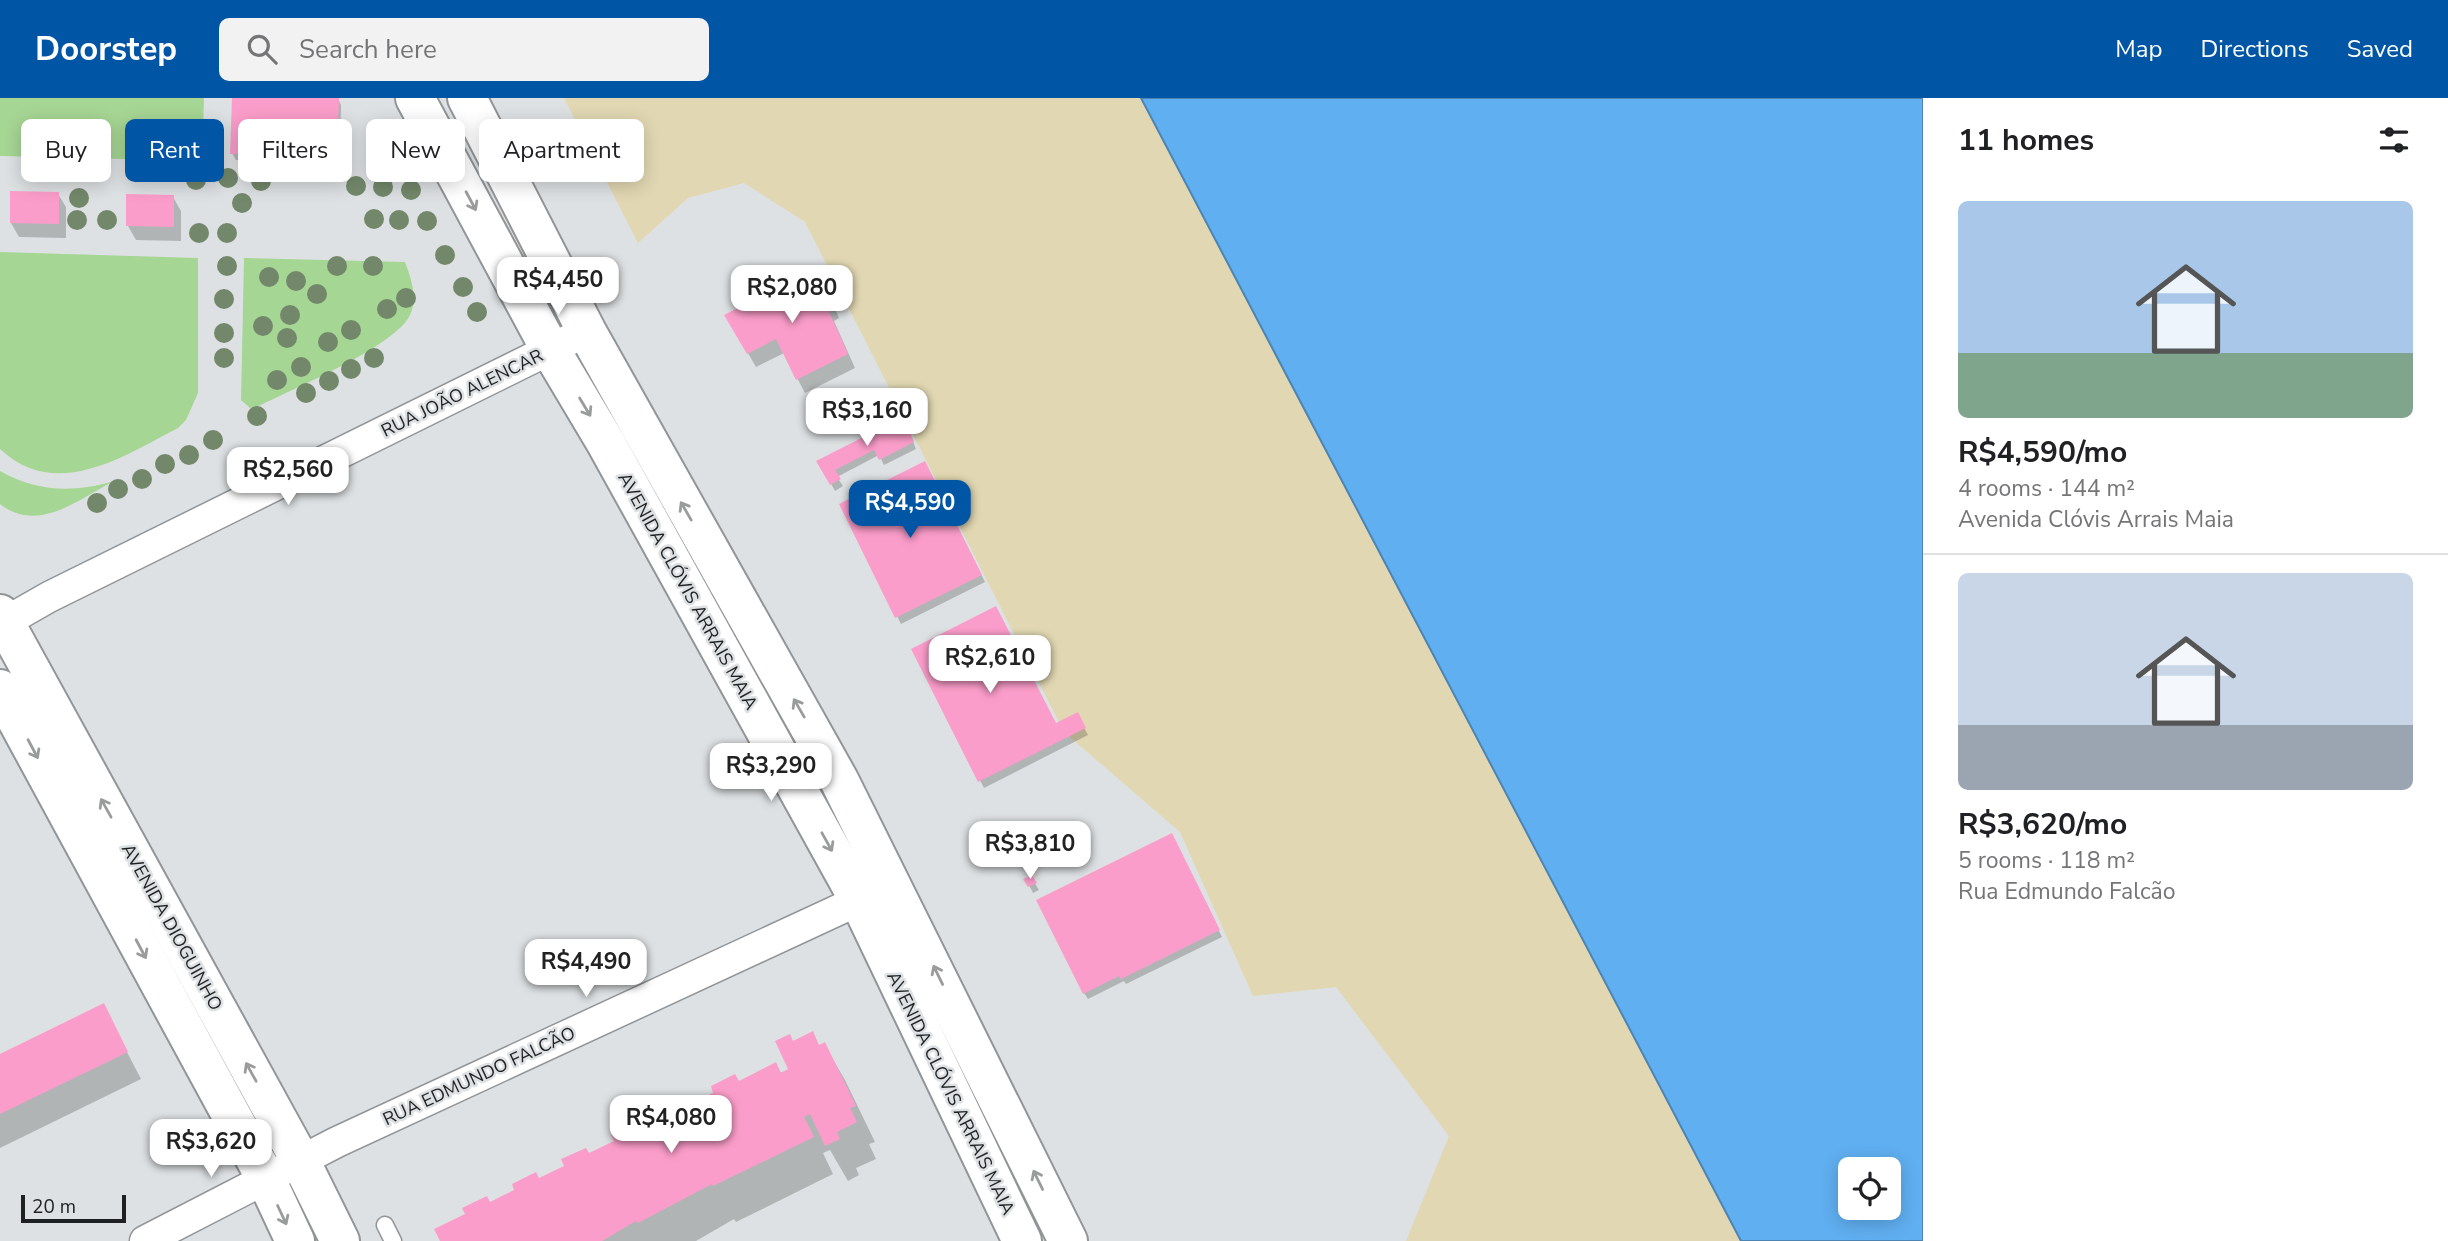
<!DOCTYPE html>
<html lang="en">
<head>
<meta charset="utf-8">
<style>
	body { margin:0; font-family:"Nunito Sans",sans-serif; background:#f2f2f2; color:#202124; height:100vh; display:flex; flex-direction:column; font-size:26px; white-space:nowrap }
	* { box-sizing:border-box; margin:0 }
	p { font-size:23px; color:#757577 }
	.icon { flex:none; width:38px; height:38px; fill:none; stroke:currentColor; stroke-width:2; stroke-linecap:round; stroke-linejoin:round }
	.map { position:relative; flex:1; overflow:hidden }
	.drawer { display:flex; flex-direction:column; background:#fff; width:525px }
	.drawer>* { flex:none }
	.hud { position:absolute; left:21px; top:21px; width:665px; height:63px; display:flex; gap:14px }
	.fabs { position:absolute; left:1838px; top:1059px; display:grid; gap:14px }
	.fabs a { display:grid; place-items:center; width:63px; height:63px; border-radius:10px; background:#fff; box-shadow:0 4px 18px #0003; font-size:35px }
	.scale { position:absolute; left:21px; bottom:18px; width:105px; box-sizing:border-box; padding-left:7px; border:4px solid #1f2021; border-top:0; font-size:19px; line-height:24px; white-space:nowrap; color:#1f2021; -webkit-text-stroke:5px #dee1e3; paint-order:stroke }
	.price { position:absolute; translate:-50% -60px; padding:0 16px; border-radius:14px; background:#fff; color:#222; font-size:23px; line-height:46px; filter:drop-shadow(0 2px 4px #0008) }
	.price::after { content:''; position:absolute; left:50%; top:42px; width:21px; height:16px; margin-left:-10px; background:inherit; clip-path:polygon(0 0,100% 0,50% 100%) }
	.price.active { background:#0056a4; color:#fff }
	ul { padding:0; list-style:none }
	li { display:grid; align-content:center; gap:14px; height:371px; padding:0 35px }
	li+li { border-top:2px solid #e0e0e0 }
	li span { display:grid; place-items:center; height:217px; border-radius:10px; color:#555 }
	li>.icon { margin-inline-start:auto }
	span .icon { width:126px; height:126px; fill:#fffc; stroke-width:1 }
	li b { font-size:30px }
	h2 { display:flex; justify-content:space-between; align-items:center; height:84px; padding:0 35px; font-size:30px }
	.tag { padding:0 24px; border-radius:10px; background:#fff; box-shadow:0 4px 18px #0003; font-size:24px; line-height:63px }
	.tag.active { background:#0056a4; color:#fff }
	header { display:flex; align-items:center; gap:42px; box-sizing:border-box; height:98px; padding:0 35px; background:#0056a4; color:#fff }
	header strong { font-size:33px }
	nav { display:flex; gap:38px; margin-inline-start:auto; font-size:24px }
	.search { width:490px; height:63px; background:#f2f2f2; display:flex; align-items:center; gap:18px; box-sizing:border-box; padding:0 24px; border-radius:10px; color:#757577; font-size:26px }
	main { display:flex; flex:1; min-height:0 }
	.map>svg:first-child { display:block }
	.green { fill:#a6d694 }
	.sand { fill:#e1d7b2 }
	.water { fill:#60aff1; stroke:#4c84b3; stroke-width:2; fill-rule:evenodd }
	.shadow { fill:#0003; fill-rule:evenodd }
	.building { fill:#fb9dca }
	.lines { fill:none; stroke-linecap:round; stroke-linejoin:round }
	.service-casing { stroke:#929597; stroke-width:19 }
	.minor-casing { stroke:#929597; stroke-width:33 }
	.secondary-casing { stroke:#929597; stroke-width:42 }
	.primary-casing { stroke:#929597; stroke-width:42 }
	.service { stroke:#fff; stroke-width:16 }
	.minor { stroke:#fff; stroke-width:30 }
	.secondary { stroke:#fff; stroke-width:38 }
	.primary { stroke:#fff; stroke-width:38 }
	.tree { fill:#73886b }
	.oneway { stroke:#9a9b9b }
	.labels { text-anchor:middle; stroke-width:5; stroke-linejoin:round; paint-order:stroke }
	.street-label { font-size:18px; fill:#1f2021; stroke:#dee1e3 }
</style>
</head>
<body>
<header>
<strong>Doorstep</strong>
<div class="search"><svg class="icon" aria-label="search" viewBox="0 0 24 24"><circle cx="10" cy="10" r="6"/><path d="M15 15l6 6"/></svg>Search here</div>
<nav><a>Map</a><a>Directions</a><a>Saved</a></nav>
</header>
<main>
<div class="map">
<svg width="1923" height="1143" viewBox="0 0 1923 1143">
	<rect width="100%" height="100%" fill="#dee1e3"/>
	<!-- green -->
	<g class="green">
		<polygon points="0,0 204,0 202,63 0,58"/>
		<path d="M0,154L198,160V295L186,322L178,330C124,358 56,404 0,351Z"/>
		<path d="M244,160L405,164C411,180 418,200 410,217C395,249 292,291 257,309L250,310L241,302Z"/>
		<path d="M0,373C37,394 74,395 114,383C79,401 38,436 0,406Z"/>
	</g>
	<!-- sand -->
	<polygon class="sand" points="564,0 1141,0 1741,1143 1406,1143 1449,1038 1336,889 1253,898 1180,734 1064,634 805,124 744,85 688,100 638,145"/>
	<!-- water -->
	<path class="water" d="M1141,0H1923V1143H1741ZM1888,1071V1110H1850V1071Z"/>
	<!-- shadow -->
	<g class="shadow">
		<polygon points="234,0 338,1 341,7 340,64 236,62 232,55"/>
		<polygon points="58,96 66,109 66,140 19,139 11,125"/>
		<polygon points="173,99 181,113 181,143 136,142 128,128"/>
		<path d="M821,171L831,190L827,192L839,220L834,223L855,270L805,295L784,255L756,269L726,217ZM819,196L824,206L817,209L813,199Z"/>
		<polygon points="906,327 916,351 884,367 879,357 837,379 843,388 835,393 819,364"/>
		<polygon points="928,371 985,484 901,526 842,407"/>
		<polygon points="914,552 1056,628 1077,617 1088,637 984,690"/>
		<polygon points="1174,743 1222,839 1126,886 1124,883 1088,901 1084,895"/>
		<polygon points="1031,779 1039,792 1033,795 1026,781"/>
		<polygon points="103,908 141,981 0,1050 0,958"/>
		<polygon points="793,945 819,948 824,946 845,982 875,1044 869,1046 876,1061 856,1070 859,1077 848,1083 830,1052 823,1055 833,1076 736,1124 734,1121 696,1143 441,1143 490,1106 539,1082 738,985 790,972"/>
	</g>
	<!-- building -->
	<g class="building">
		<polygon points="232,0 339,0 337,59 230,56"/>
		<polygon points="10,93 59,94 59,126 10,125"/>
		<polygon points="126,96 174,97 174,129 126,128"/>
		<polygon points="821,168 825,176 806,185 817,207 821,205 816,195 827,190 832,200 832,206 827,209 848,256 796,282 776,241 747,256 724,217"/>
		<polygon points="903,319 914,344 879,362 874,352 835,372 841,381 830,387 816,363"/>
		<polygon points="925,363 982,477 895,520 839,406"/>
		<polygon points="996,508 1056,625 1078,614 1086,630 978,684 911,551"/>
		<polygon points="1172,735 1220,832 1121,881 1119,878 1083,896 1036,802"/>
		<polygon points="1032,777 1037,785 1028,789 1023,781"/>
		<polygon points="104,905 128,954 0,1016 0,956"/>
		<polygon points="813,933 819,947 825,944 856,1008 850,1010 857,1024 837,1034 840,1041 825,1048 810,1016 804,1019 814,1039 713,1088 712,1086 638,1125 636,1123 602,1143 440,1143 434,1131 465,1116 462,1110 487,1098 490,1104 514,1092 512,1086 536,1074 539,1080 564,1068 561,1061 586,1050 589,1055 614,1043 611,1037 636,1025 639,1031 664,1019 661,1013 685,1001 688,1007 713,995 711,988 735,976 739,983 776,964 781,975 788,971 775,943 790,936 793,943"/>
	</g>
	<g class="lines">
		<defs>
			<polyline id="service" points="385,1127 393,1143"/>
			<g id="minor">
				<polyline points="0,527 49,499 569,242"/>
				<polyline points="145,1143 337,1044 877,794"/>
			</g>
			<g id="secondary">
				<polyline points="415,0 550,251 606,345 859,802 1022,1143"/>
				<polyline points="467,0 587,234 839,682 1068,1143"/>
			</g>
			<g id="primary">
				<polyline points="0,516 300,1062 340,1143"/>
				<polyline points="0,591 266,1081 295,1143"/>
			</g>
		</defs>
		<!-- service casing -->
		<use href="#service" class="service-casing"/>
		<!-- minor casing -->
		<use href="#minor" class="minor-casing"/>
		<!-- secondary casing -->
		<use href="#secondary" class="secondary-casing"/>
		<!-- primary casing -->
		<use href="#primary" class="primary-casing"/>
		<!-- service -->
		<use href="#service" class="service"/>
		<!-- minor -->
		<use href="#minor" class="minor"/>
		<!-- secondary -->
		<use href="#secondary" class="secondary"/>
		<!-- primary -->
		<use href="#primary" class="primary"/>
	</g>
	<!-- trees -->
	<g class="tree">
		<circle cx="228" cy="80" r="10"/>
		<circle cx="196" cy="82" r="10"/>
		<circle cx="261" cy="83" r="10"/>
		<circle cx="356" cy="88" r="10"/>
		<circle cx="383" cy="89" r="10"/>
		<circle cx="411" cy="92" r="10"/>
		<circle cx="79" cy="100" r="10"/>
		<circle cx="242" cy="105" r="10"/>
		<circle cx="374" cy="121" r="10"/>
		<circle cx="77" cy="122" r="10"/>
		<circle cx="107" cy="122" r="10"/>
		<circle cx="399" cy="122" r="10"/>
		<circle cx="427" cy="123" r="10"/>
		<circle cx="199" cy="135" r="10"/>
		<circle cx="227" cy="135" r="10"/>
		<circle cx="445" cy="157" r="10"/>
		<circle cx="227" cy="168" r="10"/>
		<circle cx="337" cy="168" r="10"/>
		<circle cx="373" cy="168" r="10"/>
		<circle cx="269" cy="179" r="10"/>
		<circle cx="296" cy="183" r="10"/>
		<circle cx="463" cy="189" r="10"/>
		<circle cx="317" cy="196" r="10"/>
		<circle cx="406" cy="200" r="10"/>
		<circle cx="224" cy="201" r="10"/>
		<circle cx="387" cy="211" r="10"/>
		<circle cx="477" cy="214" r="10"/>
		<circle cx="290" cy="217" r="10"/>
		<circle cx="263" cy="228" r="10"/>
		<circle cx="351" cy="232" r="10"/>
		<circle cx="224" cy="235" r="10"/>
		<circle cx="287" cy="240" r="10"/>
		<circle cx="328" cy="244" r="10"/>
		<circle cx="224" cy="260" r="10"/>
		<circle cx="374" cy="260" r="10"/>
		<circle cx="301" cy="269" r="10"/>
		<circle cx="351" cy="271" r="10"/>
		<circle cx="277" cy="282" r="10"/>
		<circle cx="329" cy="283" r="10"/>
		<circle cx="306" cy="295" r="10"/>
		<circle cx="257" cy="318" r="10"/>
		<circle cx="213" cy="342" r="10"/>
		<circle cx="189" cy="357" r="10"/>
		<circle cx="165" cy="366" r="10"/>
		<circle cx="142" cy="381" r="10"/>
		<circle cx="118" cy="391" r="10"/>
		<circle cx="97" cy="405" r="10"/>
	</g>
	<!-- one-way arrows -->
	<defs><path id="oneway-shaft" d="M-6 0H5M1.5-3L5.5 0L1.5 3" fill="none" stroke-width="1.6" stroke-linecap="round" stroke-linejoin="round" transform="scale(1.75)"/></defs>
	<g class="oneway">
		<use href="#oneway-shaft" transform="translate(471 103) rotate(62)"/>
		<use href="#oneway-shaft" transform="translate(585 309) rotate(59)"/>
		<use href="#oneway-shaft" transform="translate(686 413) rotate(-120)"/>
		<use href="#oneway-shaft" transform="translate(799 610) rotate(-120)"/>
		<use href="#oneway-shaft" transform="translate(33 651) rotate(62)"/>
		<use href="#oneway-shaft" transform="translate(106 710) rotate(-119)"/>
		<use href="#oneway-shaft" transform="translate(827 744) rotate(61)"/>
		<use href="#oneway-shaft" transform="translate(141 851) rotate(62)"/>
		<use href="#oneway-shaft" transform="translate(938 877) rotate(-116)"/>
		<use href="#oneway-shaft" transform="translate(251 974) rotate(-119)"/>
		<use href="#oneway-shaft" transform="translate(1038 1082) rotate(-116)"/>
		<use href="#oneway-shaft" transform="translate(282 1117) rotate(65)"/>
	</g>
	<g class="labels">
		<!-- street labels -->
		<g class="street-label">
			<text transform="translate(462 295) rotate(-26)" y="6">RUA JOÃO ALENCAR</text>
			<text transform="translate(688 493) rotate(61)" y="6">AVENIDA CLÓVIS ARRAIS MAIA</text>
			<text transform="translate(172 829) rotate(61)" y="6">AVENIDA DIOGUINHO</text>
			<text transform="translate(479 978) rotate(-25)" y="6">RUA EDMUNDO FALCÃO</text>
			<text transform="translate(951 995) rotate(64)" y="6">AVENIDA CLÓVIS ARRAIS MAIA</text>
		</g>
	</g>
</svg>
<div class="fabs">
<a><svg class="icon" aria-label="locate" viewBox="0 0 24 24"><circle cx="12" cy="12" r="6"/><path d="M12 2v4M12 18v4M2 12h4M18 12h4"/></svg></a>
</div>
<div class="scale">20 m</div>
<b class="price" style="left:558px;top:219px">R$4,450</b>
<b class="price" style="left:792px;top:227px">R$2,080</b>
<b class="price" style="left:867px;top:350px">R$3,160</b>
<b class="price" style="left:288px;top:409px">R$2,560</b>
<b class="price active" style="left:910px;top:442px">R$4,590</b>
<b class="price" style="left:990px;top:597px">R$2,610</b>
<b class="price" style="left:771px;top:705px">R$3,290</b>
<b class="price" style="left:1030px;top:783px">R$3,810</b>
<b class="price" style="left:586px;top:901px">R$4,490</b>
<b class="price" style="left:671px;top:1057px">R$4,080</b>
<b class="price" style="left:211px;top:1081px">R$3,620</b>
<div class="hud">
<a class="tag">Buy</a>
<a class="tag active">Rent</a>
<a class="tag">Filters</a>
<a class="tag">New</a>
<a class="tag">Apartment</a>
</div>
</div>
<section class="drawer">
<h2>11 homes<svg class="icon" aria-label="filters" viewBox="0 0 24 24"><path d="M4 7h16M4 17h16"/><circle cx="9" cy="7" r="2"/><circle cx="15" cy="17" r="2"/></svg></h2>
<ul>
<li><span style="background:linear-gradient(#a9c7e8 70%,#7fa58c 0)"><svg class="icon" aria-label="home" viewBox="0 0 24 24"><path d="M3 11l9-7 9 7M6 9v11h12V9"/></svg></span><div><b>R$4,590/mo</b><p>4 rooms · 144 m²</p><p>Avenida Clóvis Arrais Maia</p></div></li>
<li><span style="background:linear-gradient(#c9d6e8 70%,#9aa5b1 0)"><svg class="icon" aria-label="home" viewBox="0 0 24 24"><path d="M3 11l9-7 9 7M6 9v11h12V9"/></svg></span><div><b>R$3,620/mo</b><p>5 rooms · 118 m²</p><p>Rua Edmundo Falcão</p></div></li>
</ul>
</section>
</main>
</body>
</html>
